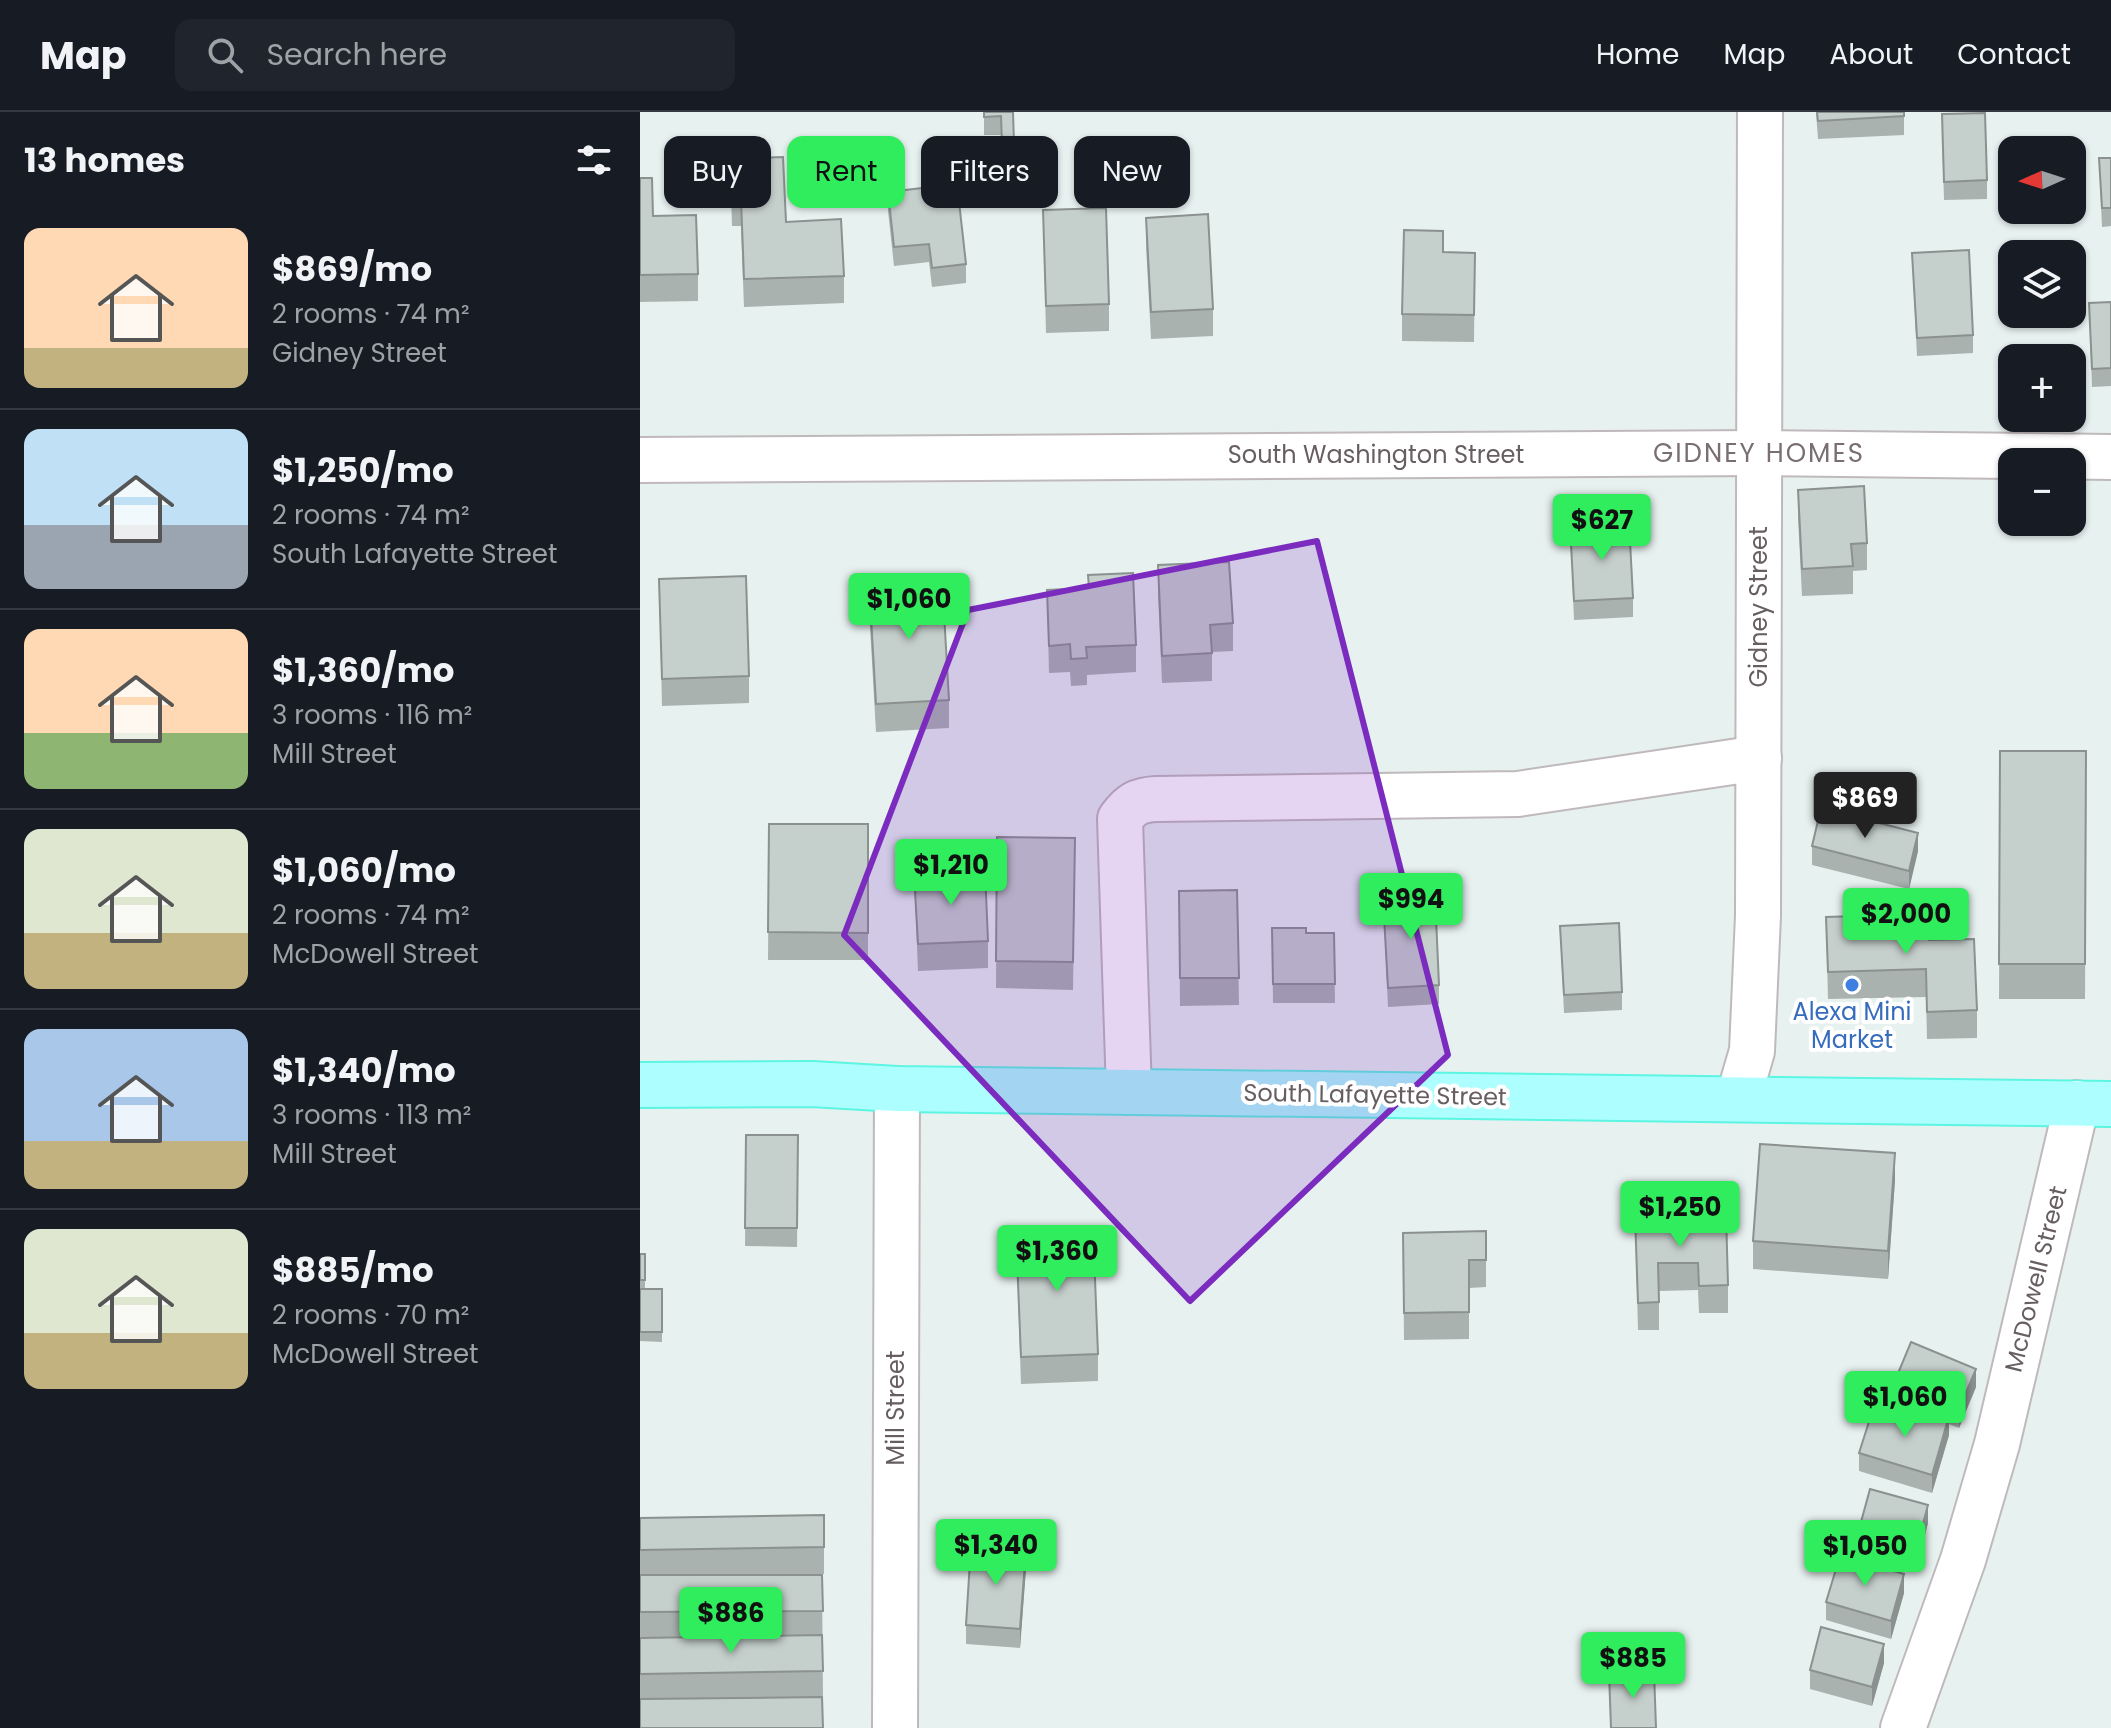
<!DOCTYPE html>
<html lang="en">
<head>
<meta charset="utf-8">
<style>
	body { margin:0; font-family:Poppins,sans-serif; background:#20242c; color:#f1f3f6; height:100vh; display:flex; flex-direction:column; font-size:30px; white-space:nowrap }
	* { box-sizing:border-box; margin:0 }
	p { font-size:26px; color:#9ea1a6 }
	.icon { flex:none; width:44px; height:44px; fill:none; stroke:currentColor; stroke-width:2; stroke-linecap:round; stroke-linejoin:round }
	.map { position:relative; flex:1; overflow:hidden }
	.details { display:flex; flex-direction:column; background:#171b24; width:640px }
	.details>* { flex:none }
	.hud { position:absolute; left:24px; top:24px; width:760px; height:72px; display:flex; gap:16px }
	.needle { width:52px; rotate:267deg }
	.tools { position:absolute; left:1358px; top:24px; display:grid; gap:16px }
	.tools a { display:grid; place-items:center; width:88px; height:88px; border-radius:16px; background:#171b24; box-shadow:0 2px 6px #0004; font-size:40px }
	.price { position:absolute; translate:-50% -68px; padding:0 18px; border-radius:8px; background:#30ed5d; color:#111; font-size:26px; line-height:52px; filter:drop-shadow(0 2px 4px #0008) }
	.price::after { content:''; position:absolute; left:50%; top:48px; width:24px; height:18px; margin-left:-12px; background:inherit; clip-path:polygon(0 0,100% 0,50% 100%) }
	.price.on { background:#222; color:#fff }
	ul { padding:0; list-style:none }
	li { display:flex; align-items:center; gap:24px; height:200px; padding:0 24px }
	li+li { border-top:2px solid #363941 }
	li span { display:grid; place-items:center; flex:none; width:224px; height:160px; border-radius:16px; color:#555 }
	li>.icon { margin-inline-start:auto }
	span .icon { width:96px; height:96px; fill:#fffc; stroke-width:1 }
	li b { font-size:34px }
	h2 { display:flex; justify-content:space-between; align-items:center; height:96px; padding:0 24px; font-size:34px }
	.pill { padding:0 28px; border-radius:16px; background:#171b24; box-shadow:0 2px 6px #0004; font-size:28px; line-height:72px }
	.pill.on { background:#30ed5d; color:#111 }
	header { display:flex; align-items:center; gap:48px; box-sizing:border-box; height:112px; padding:0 40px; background:#171b24; border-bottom:2px solid #363941 }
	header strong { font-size:38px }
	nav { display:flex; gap:44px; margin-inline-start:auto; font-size:28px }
	.search { width:560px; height:72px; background:#20242c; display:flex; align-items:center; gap:20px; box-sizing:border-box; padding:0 28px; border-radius:16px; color:#9ea1a6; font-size:30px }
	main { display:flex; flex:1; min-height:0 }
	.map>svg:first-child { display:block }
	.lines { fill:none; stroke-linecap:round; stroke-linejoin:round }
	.minor-casing { stroke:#c0b9bb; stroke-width:48 }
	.major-casing { stroke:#5cf5e2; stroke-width:48 }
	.minor { stroke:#fff; stroke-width:44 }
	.major { stroke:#adffff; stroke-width:44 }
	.wall { fill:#a9b2af }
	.shaded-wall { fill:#8a918f }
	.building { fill:#c5cfcc; stroke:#8a918f; stroke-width:2 }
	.marked { fill:#7b2cbf; fill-opacity:0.2; stroke:#7b2cbf; stroke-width:6; stroke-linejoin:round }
	.shop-dot { fill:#3f7fe0; stroke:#fff; stroke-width:3 }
	.labels { text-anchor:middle; stroke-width:8; stroke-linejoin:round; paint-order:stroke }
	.street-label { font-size:24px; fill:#675e61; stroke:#fff }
	.shop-label { font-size:24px; fill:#366cbe; stroke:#fff }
	.neighbourhood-label { font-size:26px; letter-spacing:2px; fill:#796f73; stroke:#fff }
</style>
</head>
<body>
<header>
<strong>Map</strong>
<div class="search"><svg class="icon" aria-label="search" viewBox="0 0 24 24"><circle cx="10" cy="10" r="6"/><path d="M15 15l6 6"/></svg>Search here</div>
<nav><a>Home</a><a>Map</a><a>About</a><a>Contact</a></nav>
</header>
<main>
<section class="details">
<h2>13 homes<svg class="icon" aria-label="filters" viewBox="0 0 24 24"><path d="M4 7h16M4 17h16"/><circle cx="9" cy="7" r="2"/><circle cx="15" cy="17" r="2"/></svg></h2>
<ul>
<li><span style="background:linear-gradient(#ffd9b3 75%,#c2b280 0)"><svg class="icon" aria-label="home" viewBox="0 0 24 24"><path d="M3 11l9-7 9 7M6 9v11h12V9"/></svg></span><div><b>$869/mo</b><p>2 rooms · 74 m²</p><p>Gidney Street</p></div></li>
<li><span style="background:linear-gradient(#bfe0f5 60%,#9aa5b1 0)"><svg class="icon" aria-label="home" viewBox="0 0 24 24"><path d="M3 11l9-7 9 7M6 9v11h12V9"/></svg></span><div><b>$1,250/mo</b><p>2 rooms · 74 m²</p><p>South Lafayette Street</p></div></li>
<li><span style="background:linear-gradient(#ffd9b3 65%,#8fb573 0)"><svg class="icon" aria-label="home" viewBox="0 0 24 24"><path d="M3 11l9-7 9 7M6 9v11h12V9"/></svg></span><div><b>$1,360/mo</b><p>3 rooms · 116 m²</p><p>Mill Street</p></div></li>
<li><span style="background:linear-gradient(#dfe7d0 65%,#c2b280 0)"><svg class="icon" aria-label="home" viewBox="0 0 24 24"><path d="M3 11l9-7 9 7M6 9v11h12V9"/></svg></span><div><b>$1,060/mo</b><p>2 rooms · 74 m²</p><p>McDowell Street</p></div></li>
<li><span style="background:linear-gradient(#a9c7e8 70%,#c2b280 0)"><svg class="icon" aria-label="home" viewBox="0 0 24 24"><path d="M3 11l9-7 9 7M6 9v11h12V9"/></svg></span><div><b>$1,340/mo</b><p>3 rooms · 113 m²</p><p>Mill Street</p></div></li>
<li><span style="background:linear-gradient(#dfe7d0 65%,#c2b280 0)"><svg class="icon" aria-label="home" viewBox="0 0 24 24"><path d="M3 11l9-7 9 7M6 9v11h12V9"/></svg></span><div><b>$885/mo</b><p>2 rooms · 70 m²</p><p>McDowell Street</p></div></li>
</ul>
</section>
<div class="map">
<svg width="1471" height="1616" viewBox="0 0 1471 1616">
	<rect width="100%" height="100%" fill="#e7f1f0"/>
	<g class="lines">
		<defs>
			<g id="minor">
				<polyline points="0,348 1119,341 1471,345"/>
				<path d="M489,980L480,707C491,692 498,688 516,687L878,682L1119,646"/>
				<polyline points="1098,987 1112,939 1118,804 1120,0"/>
				<polyline points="255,1616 257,977"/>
				<polyline points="1263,1616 1323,1448 1357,1332 1437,991"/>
			</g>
			<polyline id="major" points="0,973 172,972 257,977 1471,992"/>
		</defs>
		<!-- minor casing -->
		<use href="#minor" class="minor-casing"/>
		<!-- major casing -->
		<use href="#major" class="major-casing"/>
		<!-- minor -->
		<use href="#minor" class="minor"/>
		<!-- major -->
		<use href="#major" class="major"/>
	</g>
	<!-- wall -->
	<g class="wall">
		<polygon points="344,0 373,0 374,50 362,51 361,23 344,23"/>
		<polygon points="1176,0 1264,0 1264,23 1178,27"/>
		<polygon points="1302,21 1347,68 1347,87 1304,88"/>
		<polygon points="1459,46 1471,46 1471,114 1462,115"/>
		<polygon points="90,47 146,110 204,164 204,191 104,195 101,114 92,114"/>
		<polygon points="0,66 13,104 58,162 58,189 0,190"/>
		<polygon points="248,80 326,152 326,171 292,175 289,150 254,154 248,99"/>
		<polygon points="403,98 469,192 469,219 406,221"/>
		<polygon points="506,106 573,197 573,224 511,227 506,133"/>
		<polygon points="803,140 835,141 834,230 762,229 762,202"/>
		<polygon points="1272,141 1333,223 1333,241 1277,244"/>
		<polygon points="1471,190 1471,274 1452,275 1449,191"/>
		<polygon points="1158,378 1227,431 1227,458 1213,459 1213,482 1162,484 1158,405"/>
		<polygon points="930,413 993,486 993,505 934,508"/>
		<polygon points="518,453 593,511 593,539 572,540 572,569 522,571 518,481"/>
		<polygon points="448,463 496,533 496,560 447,563 447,573 431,574 430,560 409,561 407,478 448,476"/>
		<polygon points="19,467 109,564 109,591 22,594"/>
		<polygon points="229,470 309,588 309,616 236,620 229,497"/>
		<polygon points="1360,639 1446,639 1445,887 1359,887"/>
		<polygon points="129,712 228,712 228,848 128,848"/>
		<polygon points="357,725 435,754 433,878 356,876"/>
		<polygon points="1172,734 1278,739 1269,777 1172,753"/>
		<polygon points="274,761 348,829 348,856 278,859"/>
		<polygon points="597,778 599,893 540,894 539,779"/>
		<polygon points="743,786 799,873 799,892 748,895"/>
		<polygon points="1186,805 1289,828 1337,898 1337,926 1287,927 1286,885 1188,887"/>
		<polygon points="920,814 982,880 982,898 924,901"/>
		<polygon points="632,816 666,821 694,821 695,891 633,891"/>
		<polygon points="106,1023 158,1023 157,1135 105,1134"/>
		<polygon points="1255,1068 1248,1167 1113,1157 1113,1129"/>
		<polygon points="995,1103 1088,1173 1088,1201 1059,1201 1058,1178 1019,1179 1019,1218 998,1218"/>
		<polygon points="846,1119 846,1175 829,1176 829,1227 764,1228 763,1121"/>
		<polygon points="376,1121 458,1242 458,1269 381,1272"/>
		<polygon points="0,1142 5,1142 5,1177 22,1177 22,1230 0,1229"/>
		<polygon points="1254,1271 1336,1275 1319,1316 1309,1312 1309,1323 1292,1381 1219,1359 1219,1341 1278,1308 1280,1300 1254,1289"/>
		<polygon points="184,1403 184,1462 127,1463 182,1463 183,1587 0,1616 0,1406"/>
		<polygon points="1288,1411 1276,1456 1218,1439 1218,1421"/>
		<polygon points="386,1456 380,1536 326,1532 326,1513"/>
		<polygon points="1264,1481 1251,1527 1186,1508 1186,1490"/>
		<polygon points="1244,1551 1232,1594 1170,1577 1170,1558"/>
	</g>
	<!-- shaded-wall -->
	<g class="shaded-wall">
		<polygon points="1278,721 1278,739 1269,777 1269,759"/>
		<polygon points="1255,1041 1255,1068 1248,1167 1248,1139"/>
		<polygon points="1336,1257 1336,1275 1319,1316 1319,1297"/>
		<polygon points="1309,1304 1309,1323 1292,1381 1292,1363"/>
		<polygon points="1288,1393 1288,1411 1276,1456 1276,1437"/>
		<polygon points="386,1437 386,1456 380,1536 380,1517"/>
		<polygon points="1264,1462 1264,1481 1251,1527 1251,1509"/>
		<polygon points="1244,1532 1244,1551 1232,1594 1232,1575"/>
	</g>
	<!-- building -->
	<g class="building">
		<polygon points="344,0 373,0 374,32 362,32 361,4 344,5"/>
		<polygon points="1177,0 1264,0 1264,4 1178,9"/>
		<polygon points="1345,1 1347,68 1304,70 1302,2"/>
		<polygon points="143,45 146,110 201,107 204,164 104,167 101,87 92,87 90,47"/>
		<polygon points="1459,46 1471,46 1471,96 1462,96"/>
		<polygon points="0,66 12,66 13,104 56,103 58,162 0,163"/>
		<polygon points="317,72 326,152 292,156 289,132 254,135 248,80"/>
		<polygon points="466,96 469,192 406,194 403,98"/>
		<polygon points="568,102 573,197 511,200 506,106"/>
		<polygon points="764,118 803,119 803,140 835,141 834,203 762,202"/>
		<polygon points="1329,138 1333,223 1277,226 1272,141"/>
		<polygon points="1471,190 1471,256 1452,257 1449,191"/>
		<polygon points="1224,374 1227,431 1211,432 1213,454 1162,457 1158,378"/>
		<polygon points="989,410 993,486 934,489 930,413"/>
		<polygon points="589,450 593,511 570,513 572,541 522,544 518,453"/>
		<polygon points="493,461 496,533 446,535 447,546 431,547 430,532 409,534 407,478 449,476 448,463"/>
		<polygon points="106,464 109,564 22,567 19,467"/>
		<polygon points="302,466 309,588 236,592 229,470"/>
		<polygon points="1360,639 1446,639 1445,852 1359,852"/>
		<polygon points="1181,696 1278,721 1269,759 1172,734"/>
		<polygon points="129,712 228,712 228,821 128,820"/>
		<polygon points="357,725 435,726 433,850 356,849"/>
		<polygon points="345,758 348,829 278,832 274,761"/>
		<polygon points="597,778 599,866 540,866 539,779"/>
		<polygon points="795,783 799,873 748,876 743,786"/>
		<polygon points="1288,802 1289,828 1334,827 1337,898 1287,900 1286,857 1188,860 1186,805"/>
		<polygon points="979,811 982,880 924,883 920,814"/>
		<polygon points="632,816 666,816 666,821 694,821 695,872 633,872"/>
		<polygon points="106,1023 158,1023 157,1116 105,1116"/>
		<polygon points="1120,1032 1255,1041 1248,1139 1113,1129"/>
		<polygon points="1086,1101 1088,1173 1059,1174 1058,1151 1018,1151 1019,1190 998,1191 995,1103"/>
		<polygon points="453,1117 458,1242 381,1245 376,1121"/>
		<polygon points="846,1119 846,1148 829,1148 829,1200 764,1201 763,1121"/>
		<rect x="0" y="1142" width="5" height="26"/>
		<rect x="0" y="1177" width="22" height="43"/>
		<polygon points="1271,1230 1336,1257 1319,1297 1254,1271"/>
		<polygon points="1234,1294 1278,1308 1281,1296 1309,1304 1292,1363 1219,1341"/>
		<polygon points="1230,1377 1288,1393 1276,1437 1218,1421"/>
		<polygon points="184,1403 184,1435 0,1438 0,1406"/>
		<polygon points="331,1433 386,1437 380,1517 326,1513"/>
		<polygon points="1200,1444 1264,1462 1251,1509 1186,1490"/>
		<polygon points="0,1463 182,1463 183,1499 0,1500"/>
		<polygon points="1181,1515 1244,1532 1232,1575 1170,1558"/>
		<polygon points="182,1523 183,1559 0,1562 0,1526"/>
		<polygon points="1014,1559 1016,1616 971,1616 969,1561"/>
		<polygon points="182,1585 183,1616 0,1616 0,1587"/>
	</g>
	<!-- marked area -->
	<path class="marked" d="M677,429L808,943L550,1189L204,823L328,498Z"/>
	<!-- markers -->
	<circle class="shop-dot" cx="1212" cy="873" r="8"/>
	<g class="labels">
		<!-- street labels -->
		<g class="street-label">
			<text x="736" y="351">South Washington Street</text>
			<text transform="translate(1119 495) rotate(-90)" y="8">Gidney Street</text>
			<text transform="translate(735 983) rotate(1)" y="8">South Lafayette Street</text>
			<text transform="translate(1396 1167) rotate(-76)" y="8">McDowell Street</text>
			<text transform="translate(256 1296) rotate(-90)" y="8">Mill Street</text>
		</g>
		<!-- shop labels -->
		<g class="shop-label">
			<text x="1212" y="908">Alexa Mini<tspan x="1212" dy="28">Market</tspan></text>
		</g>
		<!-- neighbourhood labels -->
		<g class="neighbourhood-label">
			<text x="1119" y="350">GIDNEY HOMES</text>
		</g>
	</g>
</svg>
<div class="tools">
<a><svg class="needle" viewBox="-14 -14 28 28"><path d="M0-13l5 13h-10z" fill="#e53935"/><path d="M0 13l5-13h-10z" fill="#9ea1a6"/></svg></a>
<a><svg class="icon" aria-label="layers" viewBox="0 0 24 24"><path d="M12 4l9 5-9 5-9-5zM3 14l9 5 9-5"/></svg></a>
<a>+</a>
<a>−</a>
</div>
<b class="price" style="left:962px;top:450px">$627</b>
<b class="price" style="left:269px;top:529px">$1,060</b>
<b class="price on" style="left:1225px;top:728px">$869</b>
<b class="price" style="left:311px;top:795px">$1,210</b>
<b class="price" style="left:771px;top:829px">$994</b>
<b class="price" style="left:1266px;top:844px">$2,000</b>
<b class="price" style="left:1040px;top:1137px">$1,250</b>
<b class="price" style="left:417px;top:1181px">$1,360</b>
<b class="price" style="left:1265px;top:1327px">$1,060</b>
<b class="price" style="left:356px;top:1475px">$1,340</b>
<b class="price" style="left:1225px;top:1476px">$1,050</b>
<b class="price" style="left:91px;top:1543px">$886</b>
<b class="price" style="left:993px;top:1588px">$885</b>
<div class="hud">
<a class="pill">Buy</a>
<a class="pill on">Rent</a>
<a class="pill">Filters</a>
<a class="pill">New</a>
</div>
</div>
</main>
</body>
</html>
